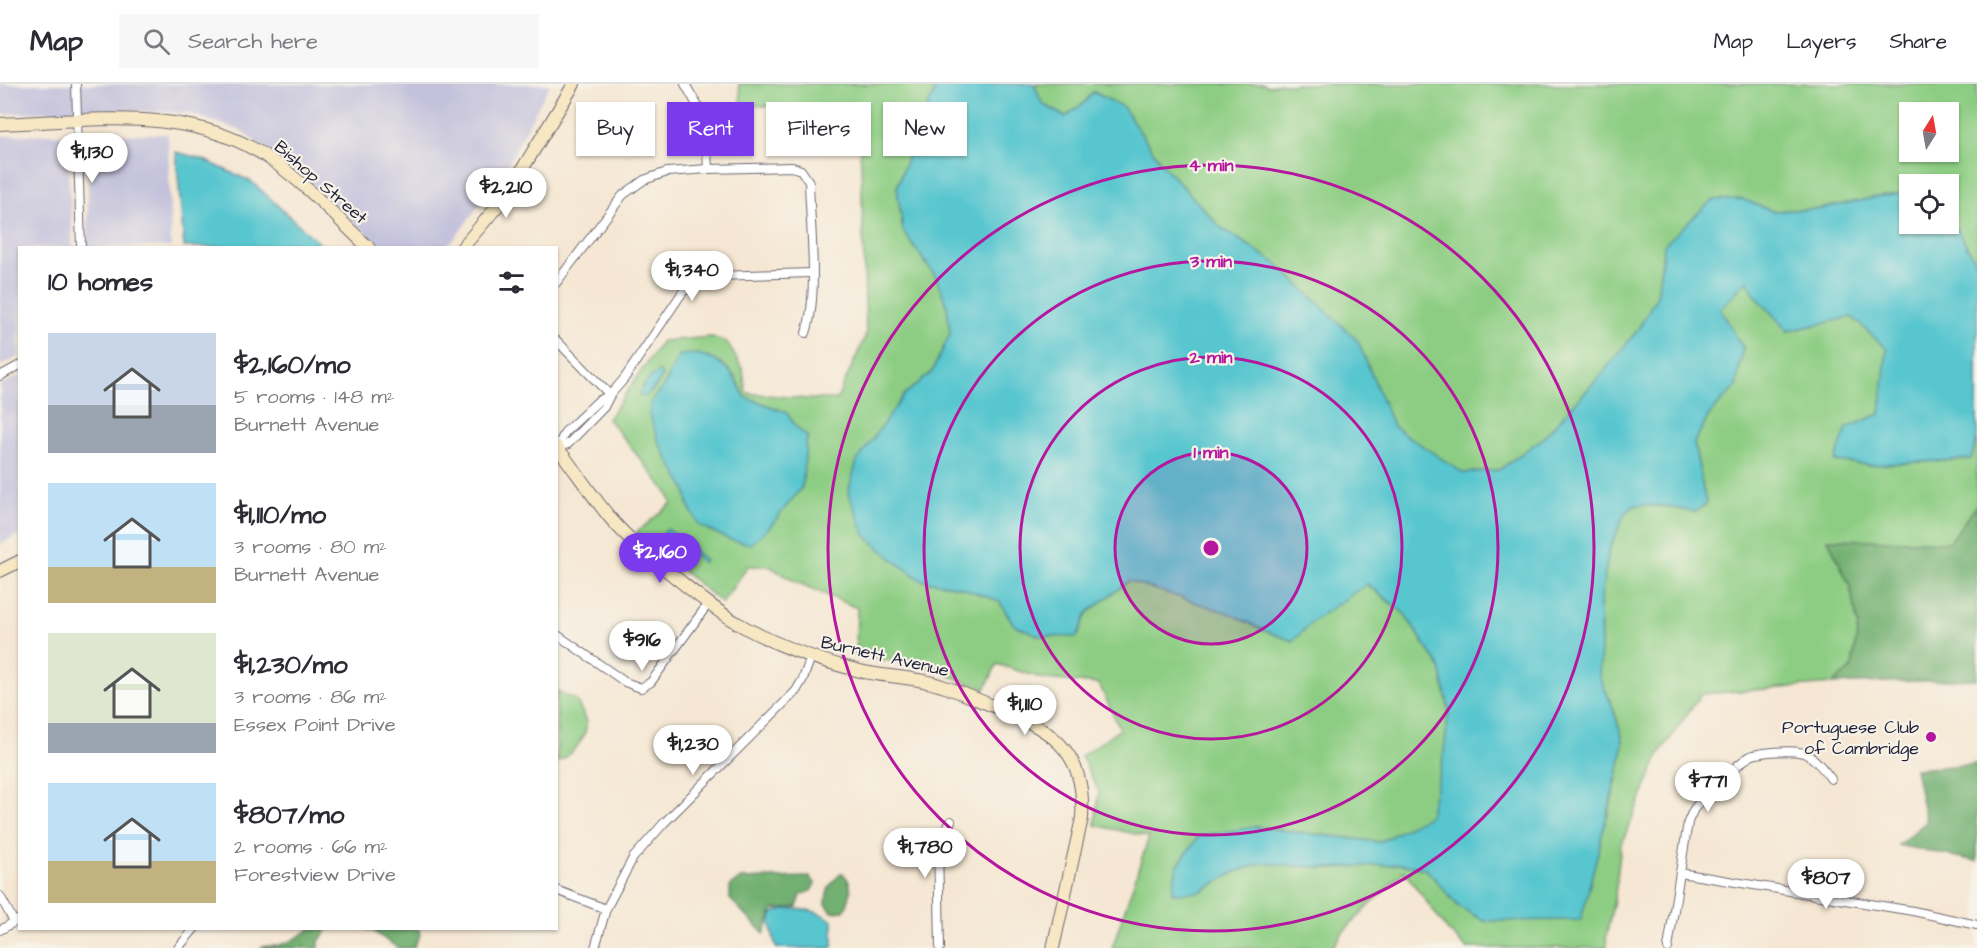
<!DOCTYPE html>
<html lang="en">
<head>
<meta charset="utf-8">
<style>
	body { margin:0; font-family:"Architects Daughter",sans-serif; background:#f7f7f7; color:#2b2b33; height:100vh; display:flex; flex-direction:column; font-size:22px; white-space:nowrap }
	* { box-sizing:border-box; margin:0 }
	p { font-size:20px; color:#7c7c81 }
	.icon { flex:none; width:33px; height:33px; fill:none; stroke:currentColor; stroke-width:2; stroke-linecap:round; stroke-linejoin:round }
	.map { position:relative; flex:1; overflow:hidden }
	.side { position:absolute; left:18px; top:162px; width:540px; height:684px; display:flex; flex-direction:column; background:#fff; border-radius:0px; box-shadow:0 2px 4px #0004 }
	.side>* { flex:none }
	.banner { position:absolute; left:576px; top:18px; width:570px; height:54px; display:flex; gap:12px }
	.needle { width:39px; rotate:11deg }
	.tools { position:absolute; left:1899px; top:18px; display:grid; gap:12px }
	.tools a { display:grid; place-items:center; width:60px; height:60px; border-radius:0px; background:#fff; box-shadow:0 2px 4px #0004; font-size:30px }
	.price { position:absolute; translate:-50% -51px; padding:0 14px; border-radius:21px; background:#fff; color:#222; font-size:20px; line-height:39px; filter:drop-shadow(0 2px 3px #0008) }
	.price::after { content:''; position:absolute; left:50%; top:36px; width:18px; height:14px; margin-left:-9px; background:inherit; clip-path:polygon(0 0,100% 0,50% 100%) }
	.price.selected { background:#7c3aed; color:#fff }
	ul { padding:0; list-style:none }
	li { display:flex; align-items:center; gap:18px; height:150px; padding:0 30px }
	li span { display:grid; place-items:center; flex:none; width:168px; height:120px; border-radius:0px; color:#555 }
	li>.icon { margin-inline-start:auto }
	span .icon { width:72px; height:72px; fill:#fffc; stroke-width:1 }
	li b { font-size:26px }
	h2 { display:flex; justify-content:space-between; align-items:center; height:72px; padding:0 30px; font-size:26px }
	.tag { padding:0 21px; border-radius:0px; background:#fff; box-shadow:0 2px 4px #0004; font-size:21px; line-height:54px }
	.tag.selected { background:#7c3aed; color:#fff }
	header { display:flex; align-items:center; gap:36px; box-sizing:border-box; height:84px; padding:0 30px; background:#fff; border-bottom:2px solid #e1e1e2 }
	header strong { font-size:28px }
	nav { display:flex; gap:33px; margin-inline-start:auto; font-size:21px }
	.search { width:420px; height:54px; background:#f7f7f7; display:flex; align-items:center; gap:15px; box-sizing:border-box; padding:0 21px; border-radius:0px; color:#7c7c81; font-size:22px }
	.map>svg:first-child { display:block }
	.industrial { fill:#c3c1db }
	.green { fill:#8dcd83; stroke:#58785f; stroke-width:1.5; fill-rule:evenodd }
	.forest { fill:#72b071; stroke:#4a6956; stroke-width:1.5 }
	.water { fill:#59c6cf; stroke:#3e7485; stroke-width:1.5 }
	.lines { fill:none; stroke-linecap:round; stroke-linejoin:round }
	.street-casing { stroke:#6c6770; stroke-width:10 }
	.secondary-casing { stroke:#6c6770; stroke-width:14 }
	.street { stroke:#fff; stroke-width:8 }
	.secondary { stroke:#f7e8c3; stroke-width:12 }
	.ring { fill:none; stroke:#b5179e; stroke-width:3 }
	.poi-dot { fill:#b5179e; stroke:#f7f3e8; stroke-width:2 }
	.labels { text-anchor:middle; stroke-width:4.5; stroke-linejoin:round; paint-order:stroke }
	.street-label { font-size:18px; fill:#22223b; stroke:#f7f3e8 }
	.poi-label { font-size:18px; fill:#22223b; stroke:#f7f3e8; text-anchor:end }
	.centre { fill:#b5179e; stroke:#f7f3e8; stroke-width:3 }
	.ring-label { font-size:18px; text-anchor:middle; font-weight:bold; fill:#b5179e; stroke:#f7f3e8; stroke-width:4.5; stroke-linejoin:round; paint-order:stroke }
</style>
</head>
<body>
<header>
<strong>Map</strong>
<div class="search"><svg class="icon" aria-label="search" viewBox="0 0 24 24"><circle cx="10" cy="10" r="6"/><path d="M15 15l6 6"/></svg>Search here</div>
<nav><a>Map</a><a>Layers</a><a>Share</a></nav>
</header>
<div class="map">
<svg width="1977" height="864" viewBox="0 0 1977 864">
	<rect width="100%" height="100%" fill="#f7f3e8"/>
	<filter id="ink" filterUnits="userSpaceOnUse"><feTurbulence type="fractalNoise" baseFrequency=".0167" numOctaves="2"/><feDisplacementMap in="SourceGraphic" scale="12" xChannelSelector="R" yChannelSelector="G"/><feConvolveMatrix kernelMatrix="1 2 1 2 8 2 1 2 1" color-interpolation-filters="sRGB"/></filter>
	<filter id="wash" filterUnits="userSpaceOnUse"><feTurbulence type="fractalNoise" baseFrequency=".008" numOctaves="4" result="noise"/><feDisplacementMap in="SourceGraphic" scale="24" xChannelSelector="R" yChannelSelector="G"/><feGaussianBlur stdDeviation="1.35" result="paint"/><feColorMatrix in="noise" values="0 0 0 0 0 0 0 0 0 0 0 0 0 0 0 0 0 1.4 0 .05"/><feComposite in="paint" operator="in"/></filter>
	<g filter="url(#wash)">
		<rect width="100%" height="100%" fill="#f5e7d3"/>
		<!-- industrial -->
		<g class="industrial">
			<polygon points="0,0 550,0 503,89 454,155 442,164 383,163 242,47 188,29 99,26 0,30"/>
			<polygon points="54,50 62,52 67,59 73,163 20,164 19,273 0,282 0,52"/>
			<polygon points="168,50 171,163 88,163 88,51"/>
			<polygon points="19,292 19,450 0,461 0,301"/>
		</g>
		<!-- green -->
		<g class="green">
			<path d="M739,0H938L917,46L897,103L903,147L936,193L947,222L950,250L932,288L904,311L865,451L892,475L921,496L960,503L999,517L1014,541L1077,553L1087,529L1129,497L1229,529L1263,546L1293,557L1312,538L1366,500L1404,529L1440,583L1449,626L1443,676L1429,732L1380,758L1255,743L1200,808L1235,788L1262,779L1327,784L1401,780L1426,785L1458,822L1608,733L1621,675L1623,656L1612,621L1599,592L1601,561L1600,519L1609,466L1625,429L1636,421L1664,422L1695,428L1706,420L1694,359L1709,331L1736,302L1743,264L1720,225L1747,195L1756,212L1788,247L1852,233L1887,265L1880,330L1847,344L1869,381L1970,375L1977,354V420L1950,458L1828,455L1850,502L1858,541L1852,585L1832,600L1701,610L1659,671L1621,761L1615,811L1606,853L1607,864H1466L1446,844L1404,787L1343,848L1332,864H1112L1149,753L1095,741L1099,708L1081,672L1120,645L1099,600L1044,595L997,580L985,605L929,584L853,570L856,565L857,524L794,497L769,482H748L722,519L636,449L672,419L666,407L608,335L662,257L712,253L727,258L743,286L746,309L808,315H837L866,251L861,80L857,30L741,20ZM679,272C716,272 730,277 745,313L786,328L798,345L807,352L802,403L787,420L689,423L686,406L675,385L651,318L664,302Z"/>
			<path d="M1034,0H1264L1268,2L1281,0H1977V180L1957,145L1949,139L1948,100H1910L1909,115L1901,110L1878,113L1820,125L1772,127L1742,115L1664,161L1657,212L1637,247L1601,291L1543,354L1499,386L1463,389L1393,342L1357,257L1277,180L1220,143L1161,79L1123,23L1094,8L1085,18L1065,33L1042,19ZM1910,28H1948V68H1910Z"/>
			<path d="M557,607L576,616C579,622 584,631 586,638C588,654 570,673 557,678Z"/>
		</g>
		<!-- forest -->
		<g class="forest">
			<polygon points="1977,420 1977,595 1832,600 1852,584 1858,541 1850,502 1828,455 1950,458"/>
			<polygon points="1977,680 1977,777 1898,761 1926,738 1915,685"/>
			<path d="M842,789C855,799 851,814 844,827L832,828L826,820C826,805 831,798 842,789Z"/>
			<polygon points="810,793 815,799 811,807 801,811 797,823 773,826 764,850 730,815 730,802 740,795"/>
			<path d="M310,845H328L319,857V864H261L262,862C281,864 295,856 310,845Z"/>
			<polygon points="365,845 419,845 420,851 413,864 398,864 371,846"/>
		</g>
		<!-- water -->
		<g class="water">
			<polygon points="938,0 1034,0 1042,19 1065,33 1085,18 1093,8 1123,23 1161,79 1220,143 1277,180 1358,257 1393,342 1463,389 1499,386 1543,354 1601,291 1637,247 1657,212 1664,161 1712,116 1742,115 1772,127 1820,125 1878,113 1902,110 1909,115 1910,140 1949,140 1957,145 1977,180 1977,354 1971,375 1869,381 1835,377 1847,344 1880,330 1887,265 1852,233 1788,247 1756,212 1747,196 1720,225 1743,264 1736,302 1709,331 1694,359 1706,420 1695,428 1664,422 1636,421 1625,429 1609,466 1600,519 1601,561 1599,592 1612,621 1623,656 1621,675 1581,836 1484,837 1458,822 1426,785 1401,780 1327,784 1262,779 1235,788 1200,808 1172,809 1177,782 1199,752 1255,743 1380,758 1429,732 1443,676 1449,626 1440,583 1404,529 1367,500 1312,538 1293,557 1263,546 1229,529 1129,497 1087,529 1077,553 1040,552 1014,541 999,517 960,503 921,496 892,475 865,451 848,408 857,377 904,311 932,288 950,250 947,222 936,193 903,147 897,103 917,46"/>
			<polygon points="176,68 202,75 252,98 323,163 184,163"/>
			<path d="M697,270C724,276 734,289 745,313L786,328L798,345L807,352L802,403L769,444L751,460L730,456L699,441L689,423L686,406L660,361L649,331L651,318L664,302L679,271Z"/>
			<path d="M660,288L662,291C660,300 652,307 646,312H639C641,303 651,290 660,288Z"/>
			<polygon points="668,445 705,476 703,479 685,462 678,464 665,453 664,448"/>
			<path d="M787,825C806,825 818,826 833,837V862L831,864H776L770,839L773,829Z"/>
		</g>
	</g>
	<g filter="url(#ink)">
		<g class="lines">
			<defs>
				<g id="street">
					<polyline points="76,0 81,164"/>
					<polyline points="685,0 705,35 708,85"/>
					<path d="M556,199L623,111L644,96L667,88L708,85L792,83L801,86L809,98C810,140 819,210 806,249"/>
					<polyline points="556,256 610,311"/>
					<polyline points="0,292 20,281"/>
					<polyline points="557,364 568,360 604,323 610,311 624,295 682,209 692,199 717,192 812,189"/>
					<polyline points="557,364 565,348 598,317 610,311"/>
					<polyline points="556,550 625,598 641,604 651,598 708,520"/>
					<polyline points="1680,789 1913,827 1977,841"/>
					<polyline points="556,806 606,825"/>
					<polyline points="0,812 14,838"/>
					<polyline points="0,846 18,836"/>
					<polyline points="178,864 195,844"/>
					<polyline points="595,864 606,825 633,774 664,739 796,607 803,595 811,573"/>
					<polyline points="940,864 938,758 951,737"/>
					<path d="M1668,864L1688,738C1690,733 1692,729 1694,725C1703,713 1740,676 1753,671C1763,668 1789,666 1799,668C1813,670 1823,685 1831,695"/>
				</g>
				<g id="secondary">
					<path d="M0,40C91,37 191,20 270,75C306,100 337,134 369,164"/>
					<polyline points="462,164 506,112 574,0"/>
					<path d="M556,362C575,386 592,412 611,435C630,457 653,475 675,493C695,509 715,526 737,539C776,562 817,576 860,587C879,592 899,592 918,596C943,600 968,612 991,621C1049,645 1086,663 1082,734L1053,864"/>
					<polyline points="0,487 20,477"/>
				</g>
			</defs>
			<!-- street casing -->
			<use href="#street" class="street-casing"/>
			<!-- secondary casing -->
			<use href="#secondary" class="secondary-casing"/>
			<!-- street -->
			<use href="#street" class="street"/>
			<!-- secondary -->
			<use href="#secondary" class="secondary"/>
		</g>
	</g>
	<!-- distance rings -->
	<circle cx="1211" cy="464" r="96" fill="#b5179e" fill-opacity=".12"/>
	<g class="ring">
		<circle cx="1211" cy="464" r="96"/>
		<circle cx="1211" cy="464" r="191"/>
		<circle cx="1211" cy="464" r="287"/>
		<circle cx="1211" cy="464" r="383"/>
	</g>
	<!-- markers -->
	<circle class="poi-dot" cx="1931" cy="653" r="6"/>
	<g class="labels">
		<!-- street labels -->
		<g class="street-label">
			<text transform="translate(321 98) rotate(41)" y="6">Bishop Street</text>
			<text transform="translate(885 572) rotate(13)" y="6">Burnett Avenue</text>
		</g>
		<!-- poi labels -->
		<g class="poi-label">
			<text x="1919" y="649">Portuguese Club<tspan x="1919" dy="21">of Cambridge</tspan></text>
		</g>
	</g>
	<circle cx="1211" cy="464" r="9" class="centre"/>
	<g class="ring-label">
		<text x="1211" y="87">4 min</text>
		<text x="1211" y="183">3 min</text>
		<text x="1211" y="279">2 min</text>
		<text x="1211" y="374">1 min</text>
	</g>
</svg>
<div class="tools">
<a><svg class="needle" viewBox="-14 -14 28 28"><path d="M0-13l5 13h-10z" fill="#e53935"/><path d="M0 13l5-13h-10z" fill="#7c7c81"/></svg></a>
<a><svg class="icon" aria-label="locate" viewBox="0 0 24 24"><circle cx="12" cy="12" r="6"/><path d="M12 2v4M12 18v4M2 12h4M18 12h4"/></svg></a>
</div>
<b class="price" style="left:92px;top:100px">$1,130</b>
<b class="price" style="left:506px;top:135px">$2,210</b>
<b class="price" style="left:692px;top:218px">$1,340</b>
<b class="price selected" style="left:660px;top:500px">$2,160</b>
<b class="price" style="left:642px;top:588px">$916</b>
<b class="price" style="left:1025px;top:652px">$1,110</b>
<b class="price" style="left:693px;top:692px">$1,230</b>
<b class="price" style="left:1708px;top:729px">$771</b>
<b class="price" style="left:925px;top:795px">$1,780</b>
<b class="price" style="left:1826px;top:826px">$807</b>
<div class="banner">
<a class="tag">Buy</a>
<a class="tag selected">Rent</a>
<a class="tag">Filters</a>
<a class="tag">New</a>
</div>
<section class="side">
<h2>10 homes<svg class="icon" aria-label="filters" viewBox="0 0 24 24"><path d="M4 7h16M4 17h16"/><circle cx="9" cy="7" r="2"/><circle cx="15" cy="17" r="2"/></svg></h2>
<ul>
<li><span style="background:linear-gradient(#c9d6e8 60%,#9aa5b1 0)"><svg class="icon" aria-label="home" viewBox="0 0 24 24"><path d="M3 11l9-7 9 7M6 9v11h12V9"/></svg></span><div><b>$2,160/mo</b><p>5 rooms · 148 m²</p><p>Burnett Avenue</p></div></li>
<li><span style="background:linear-gradient(#bfe0f5 70%,#c2b280 0)"><svg class="icon" aria-label="home" viewBox="0 0 24 24"><path d="M3 11l9-7 9 7M6 9v11h12V9"/></svg></span><div><b>$1,110/mo</b><p>3 rooms · 80 m²</p><p>Burnett Avenue</p></div></li>
<li><span style="background:linear-gradient(#dfe7d0 75%,#9aa5b1 0)"><svg class="icon" aria-label="home" viewBox="0 0 24 24"><path d="M3 11l9-7 9 7M6 9v11h12V9"/></svg></span><div><b>$1,230/mo</b><p>3 rooms · 86 m²</p><p>Essex Point Drive</p></div></li>
<li><span style="background:linear-gradient(#bfe0f5 65%,#c2b280 0)"><svg class="icon" aria-label="home" viewBox="0 0 24 24"><path d="M3 11l9-7 9 7M6 9v11h12V9"/></svg></span><div><b>$807/mo</b><p>2 rooms · 66 m²</p><p>Forestview Drive</p></div></li>
</ul>
</section>
</div>
</body>
</html>
